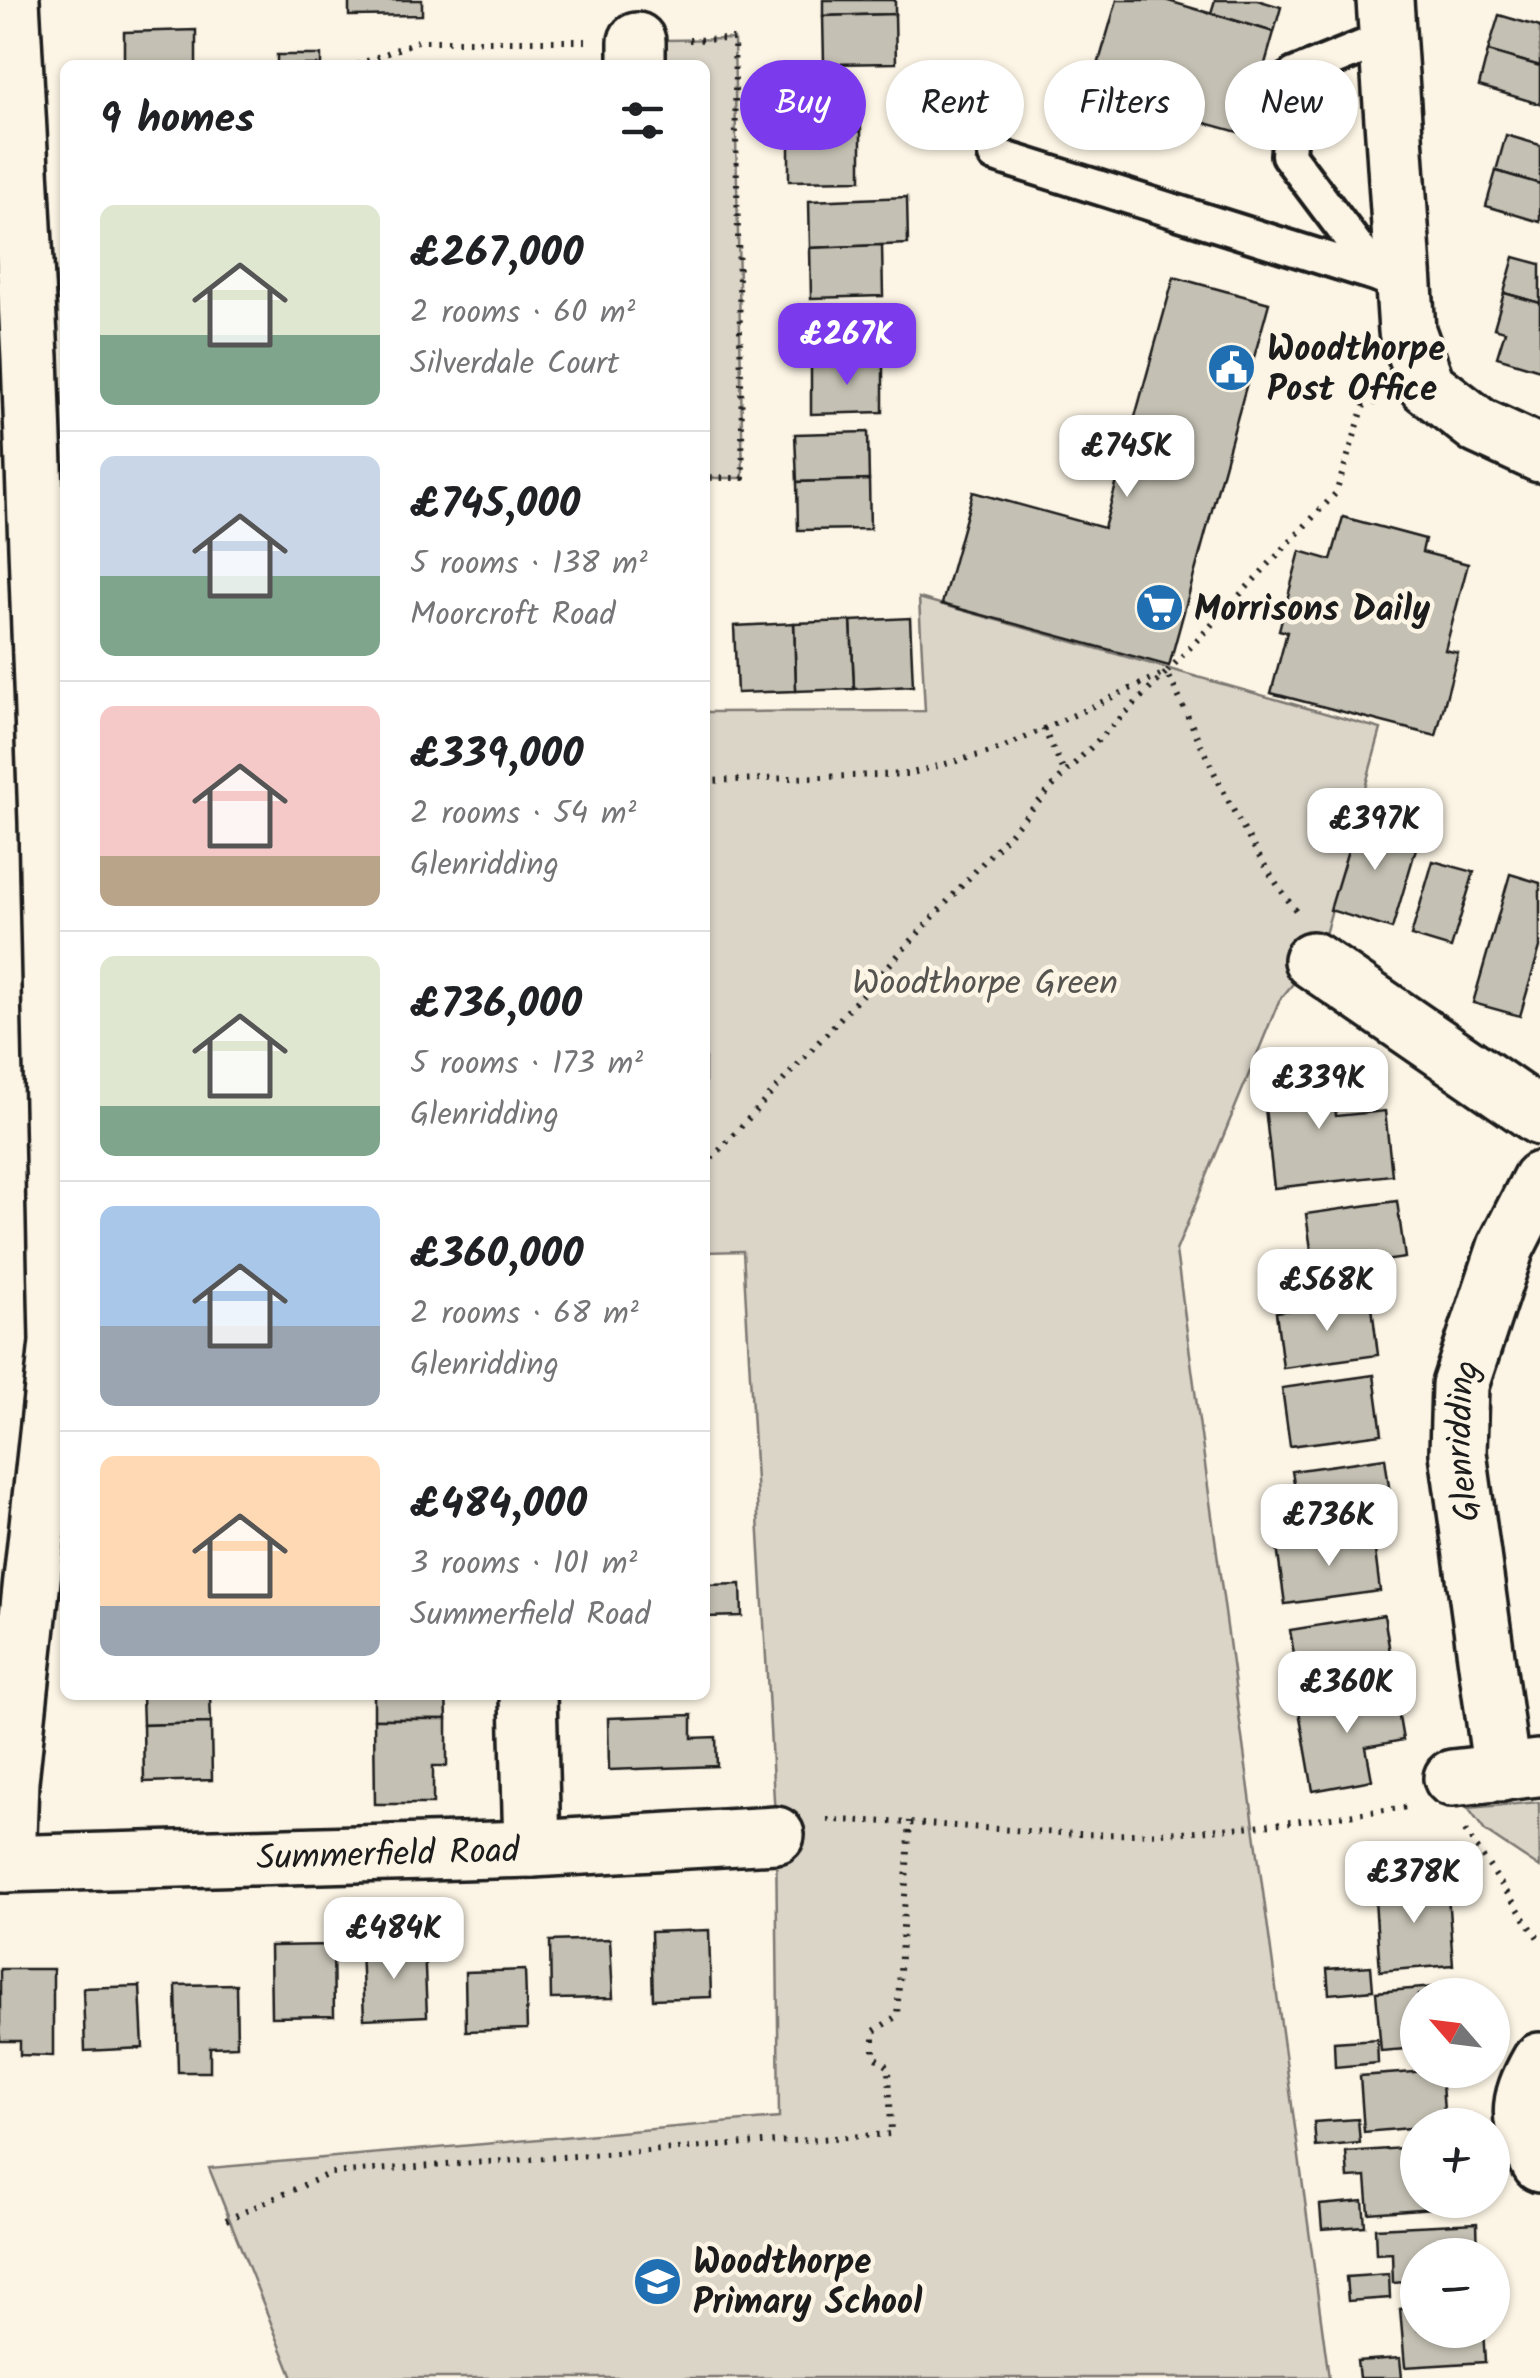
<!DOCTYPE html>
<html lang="en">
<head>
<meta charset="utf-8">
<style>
	body { margin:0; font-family:Kalam,sans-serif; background:#f6f6f6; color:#202124; height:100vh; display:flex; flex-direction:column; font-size:38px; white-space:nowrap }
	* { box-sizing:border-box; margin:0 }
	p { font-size:32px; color:#757577 }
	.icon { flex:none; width:55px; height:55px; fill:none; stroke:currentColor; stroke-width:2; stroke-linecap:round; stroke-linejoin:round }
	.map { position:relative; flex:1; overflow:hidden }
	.details { position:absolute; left:60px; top:60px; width:650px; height:1640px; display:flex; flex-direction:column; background:#fff; border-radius:15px; box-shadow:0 2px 8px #0004 }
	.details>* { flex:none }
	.hud { position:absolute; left:740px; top:60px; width:650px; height:90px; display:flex; gap:20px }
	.needle { width:65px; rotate:298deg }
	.buttons { position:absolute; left:1400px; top:1978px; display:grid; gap:20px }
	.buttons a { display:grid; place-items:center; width:110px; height:110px; border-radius:50%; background:#fff; box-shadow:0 2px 8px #0004; font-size:50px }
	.price { position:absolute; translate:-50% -85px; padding:0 22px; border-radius:20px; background:#fff; color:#222; font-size:32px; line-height:65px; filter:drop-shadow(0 2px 5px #0008) }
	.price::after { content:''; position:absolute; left:50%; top:60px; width:30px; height:22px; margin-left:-15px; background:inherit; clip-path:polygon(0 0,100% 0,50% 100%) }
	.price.current { background:#7c3aed; color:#fff }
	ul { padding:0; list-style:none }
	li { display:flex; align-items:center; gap:30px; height:250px; padding:0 40px }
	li+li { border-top:2px solid #e0e0e0 }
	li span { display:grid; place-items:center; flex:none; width:280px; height:200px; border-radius:15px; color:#555 }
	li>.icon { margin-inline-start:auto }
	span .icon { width:120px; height:120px; fill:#fffc; stroke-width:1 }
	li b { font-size:42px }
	h2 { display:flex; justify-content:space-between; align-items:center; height:120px; padding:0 40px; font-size:42px }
	.pill { padding:0 35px; border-radius:45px; background:#fff; box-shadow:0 2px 8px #0004; font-size:35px; line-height:90px }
	.pill.current { background:#7c3aed; color:#fff }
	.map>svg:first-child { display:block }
	.green { fill:#dbd5c8; stroke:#7c7872; stroke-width:2.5 }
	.building { fill:#c4c0b3; stroke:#1c1c1c; stroke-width:2.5 }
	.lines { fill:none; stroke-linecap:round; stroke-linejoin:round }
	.lane-casing { stroke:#1c1c1c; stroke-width:40 }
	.street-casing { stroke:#1c1c1c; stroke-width:62 }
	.path { stroke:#1c1c1c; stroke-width:6; stroke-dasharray:2.5 8; stroke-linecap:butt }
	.lane { stroke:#fcf5e5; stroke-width:32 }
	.street { stroke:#fcf5e5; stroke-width:55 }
	.labels { text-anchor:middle; stroke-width:9; stroke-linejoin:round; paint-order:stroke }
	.poi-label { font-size:35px; font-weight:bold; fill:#1c1c1c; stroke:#fcf5e5; text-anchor:start }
	.park-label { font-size:35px; fill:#555450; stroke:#fcf5e5 }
	.street-label { font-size:35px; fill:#1c1c1c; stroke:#fcf5e5 }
</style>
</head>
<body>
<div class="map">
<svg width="1540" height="2378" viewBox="0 0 1540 2378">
	<rect width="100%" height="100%" fill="#fcf5e5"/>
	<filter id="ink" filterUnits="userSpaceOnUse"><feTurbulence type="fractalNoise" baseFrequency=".01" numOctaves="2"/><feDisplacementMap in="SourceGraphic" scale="20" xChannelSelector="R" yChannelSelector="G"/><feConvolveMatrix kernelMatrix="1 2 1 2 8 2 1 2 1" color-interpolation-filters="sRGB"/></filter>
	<g filter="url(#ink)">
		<!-- green -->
		<g class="green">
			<polygon points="734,39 743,478 705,478 705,65 664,65 664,40"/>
			<polygon points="919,598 1381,729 1326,931 1312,960 1279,1001 1176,1251 1329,2378 293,2378 209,2168 779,2118 776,1835 743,1251 705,1252 705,712 925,711"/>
			<polygon points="1539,1802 1540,1868 1485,1831 1468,1808"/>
		</g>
		<!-- building -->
		<g class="building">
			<polygon points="349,0 422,0 422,15 349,16"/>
			<polygon points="823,0 895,0 895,14 823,16"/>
			<polygon points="1117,0 1165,0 1274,32 1245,134 1198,121 1201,110 1094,79"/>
			<polygon points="1215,0 1257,0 1281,7 1274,32 1211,13"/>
			<polygon points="895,14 896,63 824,64 823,16"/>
			<polygon points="1499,15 1540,27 1540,66 1488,51"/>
			<polygon points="196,30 196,65 124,65 124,32"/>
			<polygon points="1488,51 1540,66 1540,104 1479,86"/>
			<rect x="277" y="55" width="44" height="10"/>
			<polygon points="860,84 861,131 789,133 788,85"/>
			<polygon points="861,131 861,180 789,181 789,133"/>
			<polygon points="1506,135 1540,145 1540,184 1496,171"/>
			<polygon points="1496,171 1540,184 1540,222 1486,206"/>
			<polygon points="907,197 908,244 810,248 809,201"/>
			<polygon points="882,245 883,296 811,298 810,248"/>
			<polygon points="1514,257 1540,264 1540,303 1504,293"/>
			<polygon points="1174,277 1269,303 1169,666 942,604 973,492 1104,528"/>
			<polygon points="1504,293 1540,303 1540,370 1497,357 1505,331 1494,328"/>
			<polygon points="882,316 883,363 811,365 809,317"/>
			<polygon points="883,363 883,412 811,414 811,365"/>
			<polygon points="868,432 869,480 797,482 795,434"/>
			<polygon points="869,480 870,529 798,530 797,482"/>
			<polygon points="1343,517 1425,539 1422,552 1468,564 1445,650 1458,653 1436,736 1271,693 1287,632 1279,630 1300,551 1331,560"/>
			<polygon points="910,618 913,686 854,689 851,621"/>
			<polygon points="851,621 854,689 796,691 794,623"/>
			<polygon points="794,623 796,691 737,693 734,626"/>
			<polygon points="1358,817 1420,835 1392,929 1330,910"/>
			<polygon points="1433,861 1474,872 1451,948 1411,936"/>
			<polygon points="1510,874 1540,883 1540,947 1520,1016 1473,1003"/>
			<polygon points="1330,1064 1336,1116 1385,1111 1392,1175 1274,1188 1261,1072"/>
			<polygon points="1397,1201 1405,1258 1314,1271 1306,1214"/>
			<polygon points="1371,1299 1378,1355 1283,1368 1276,1312"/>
			<polygon points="1374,1375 1382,1434 1290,1446 1282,1388"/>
			<polygon points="1385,1458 1392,1508 1280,1524 1276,1498 1296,1496 1292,1471"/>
			<polygon points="1373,1535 1380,1591 1285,1604 1277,1547"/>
			<polygon points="741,1584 742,1616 705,1617 705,1585"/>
			<polygon points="1384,1615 1392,1665 1298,1679 1290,1630"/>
			<polygon points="1394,1688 1403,1740 1366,1747 1372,1780 1313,1791 1298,1705"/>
			<polygon points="142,1695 210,1695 211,1723 143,1725"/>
			<polygon points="374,1695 446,1695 447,1719 374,1719"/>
			<polygon points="692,1715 692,1738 716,1737 717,1766 609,1770 608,1718"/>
			<polygon points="374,1719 447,1719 447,1766 433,1766 433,1804 375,1804"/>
			<polygon points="211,1723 212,1780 144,1782 143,1725"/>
			<polygon points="1447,1880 1453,1965 1380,1971 1374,1886"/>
			<polygon points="709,1930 711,1997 653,1999 651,1932"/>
			<polygon points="610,1939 613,1998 551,1999 550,1941"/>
			<polygon points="333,1945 334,2016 271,2017 270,1946"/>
			<polygon points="424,1946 427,2016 364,2019 361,1948"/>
			<polygon points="1371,1966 1373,1990 1329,1994 1327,1969"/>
			<polygon points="0,1969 53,1969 53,2056 20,2055 20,2041 0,2041"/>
			<polygon points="525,1970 527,2029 466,2031 465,1972"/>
			<polygon points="236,1984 237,2046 210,2047 210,2072 178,2072 176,1985"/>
			<polygon points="1458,1985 1458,1995 1418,1995 1418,2048 1381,2051 1376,1992"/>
			<polygon points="140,1986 143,2048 85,2051 83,1988"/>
			<polygon points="1377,2039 1378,2063 1335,2067 1334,2042"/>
			<polygon points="1441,2070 1445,2125 1364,2132 1360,2076"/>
			<polygon points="1358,2119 1360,2143 1316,2147 1314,2122"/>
			<polygon points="1418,2147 1418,2200 1458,2200 1458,2206 1369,2213 1366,2177 1348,2178 1346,2152"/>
			<polygon points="1363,2201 1365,2226 1322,2229 1320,2205"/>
			<polygon points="1477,2223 1478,2255 1418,2255 1418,2281 1393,2283 1392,2253 1376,2254 1375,2228"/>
			<polygon points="1389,2274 1390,2298 1348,2301 1346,2277"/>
			<polygon points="1418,2308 1418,2330 1483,2330 1485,2362 1405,2367 1400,2309"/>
			<polygon points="1400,2358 1402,2378 1359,2378 1357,2361"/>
		</g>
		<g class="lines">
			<defs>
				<g id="lane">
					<polyline points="995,155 1378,275 1403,286"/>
					<polyline points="1378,275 1288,155 1294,75 1388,37"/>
				</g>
				<g id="street">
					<polyline points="1385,0 1407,331 1427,386 1479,426 1540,454"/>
					<polyline points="637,41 637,65"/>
					<polyline points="1312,960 1540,1117"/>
					<polyline points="528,1695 532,1849"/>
					<path id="s1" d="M1502,1773L1458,1453L1460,1385L1506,1247L1540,1180"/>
					<polyline points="1452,1778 1538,1768"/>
					<path id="s2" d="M0,1864L532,1849L776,1835"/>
					<polyline points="7,1864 10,1781 58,1342 47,821 30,357 11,0"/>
					<path d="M1540,2061C1516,2103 1517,2121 1540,2164"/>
				</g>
			</defs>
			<!-- lane casing -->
			<use href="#lane" class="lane-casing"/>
			<!-- street casing -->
			<use href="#street" class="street-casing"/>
			<!-- path -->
			<g class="path">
				<polyline points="689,40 734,39 743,478 705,478"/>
				<polyline points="357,65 418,41 587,41"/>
				<polyline points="1043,728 1065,773"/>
				<polyline points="705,781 908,774 998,750 1167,672 1336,493 1364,406 1377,402"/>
				<path d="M705,1166L1065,773L1167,672C1206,754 1241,839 1297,912"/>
				<path d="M827,1820C912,1821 995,1830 1080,1834C1188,1837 1301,1821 1408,1807"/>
				<polyline points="1465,1831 1540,1941"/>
				<polyline points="226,2220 331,2173 891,2134 889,2067 874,2056 874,2031 897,2016 910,1821"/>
			</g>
			<!-- lane -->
			<use href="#lane" class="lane"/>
			<!-- street -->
			<use href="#street" class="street"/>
		</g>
	</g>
	<!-- icons -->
	<defs>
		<symbol id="civic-disc" viewBox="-11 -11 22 22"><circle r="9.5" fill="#1f6fb2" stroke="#fcf5e5"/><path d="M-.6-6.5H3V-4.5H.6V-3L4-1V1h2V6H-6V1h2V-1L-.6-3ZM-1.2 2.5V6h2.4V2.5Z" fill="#fff"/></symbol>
		<symbol id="supermarket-disc" viewBox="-11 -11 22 22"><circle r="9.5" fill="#1f6fb2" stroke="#fcf5e5"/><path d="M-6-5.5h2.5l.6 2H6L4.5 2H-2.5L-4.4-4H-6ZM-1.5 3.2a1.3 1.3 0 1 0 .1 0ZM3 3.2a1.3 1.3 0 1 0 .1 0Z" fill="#fff"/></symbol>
		<symbol id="school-disc" viewBox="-11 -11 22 22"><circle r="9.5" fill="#1f6fb2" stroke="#fcf5e5"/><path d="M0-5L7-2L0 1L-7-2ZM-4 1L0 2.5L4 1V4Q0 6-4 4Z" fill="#fff"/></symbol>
	</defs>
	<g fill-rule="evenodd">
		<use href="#civic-disc" x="1204" y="340" width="55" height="55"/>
		<use href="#supermarket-disc" x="1132" y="580" width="55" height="55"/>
		<use href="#school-disc" x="630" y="2254" width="55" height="55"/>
	</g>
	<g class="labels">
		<!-- poi labels -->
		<g class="poi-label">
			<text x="1267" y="360">Woodthorpe<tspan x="1267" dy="40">Post Office</tspan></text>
			<text x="1194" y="620">Morrisons Daily</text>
			<text x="693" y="2273">Woodthorpe<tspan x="693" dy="40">Primary School</tspan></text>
		</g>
		<!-- park labels -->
		<g class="park-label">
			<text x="985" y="994">Woodthorpe Green</text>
		</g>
		<!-- street labels -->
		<g class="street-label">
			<text dy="12" stroke="none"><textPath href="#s1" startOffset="335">Glenridding</textPath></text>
			<text dy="12" stroke="none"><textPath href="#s2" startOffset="388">Summerfield Road</textPath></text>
		</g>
	</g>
</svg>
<div class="buttons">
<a><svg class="needle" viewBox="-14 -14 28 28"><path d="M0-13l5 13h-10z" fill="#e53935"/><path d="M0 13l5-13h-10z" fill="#757577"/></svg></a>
<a>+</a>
<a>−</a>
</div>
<b class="price current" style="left:847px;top:388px">£267K</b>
<b class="price" style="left:1127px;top:500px">£745K</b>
<b class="price" style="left:1375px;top:873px">£397K</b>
<b class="price" style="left:1319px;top:1132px">£339K</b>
<b class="price" style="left:1327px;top:1334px">£568K</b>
<b class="price" style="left:1329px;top:1569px">£736K</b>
<b class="price" style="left:1347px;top:1736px">£360K</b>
<b class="price" style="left:1414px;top:1926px">£378K</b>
<b class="price" style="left:394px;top:1982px">£484K</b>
<div class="hud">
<a class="pill current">Buy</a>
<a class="pill">Rent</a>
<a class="pill">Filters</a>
<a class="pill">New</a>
</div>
<section class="details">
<h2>9 homes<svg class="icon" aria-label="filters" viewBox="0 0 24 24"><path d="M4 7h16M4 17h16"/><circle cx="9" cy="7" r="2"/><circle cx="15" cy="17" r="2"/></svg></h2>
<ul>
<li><span style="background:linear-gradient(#dfe7d0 65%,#7fa58c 0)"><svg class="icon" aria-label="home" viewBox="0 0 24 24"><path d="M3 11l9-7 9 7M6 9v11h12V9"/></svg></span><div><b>£267,000</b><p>2 rooms · 60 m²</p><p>Silverdale Court</p></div></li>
<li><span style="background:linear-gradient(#c9d6e8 60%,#7fa58c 0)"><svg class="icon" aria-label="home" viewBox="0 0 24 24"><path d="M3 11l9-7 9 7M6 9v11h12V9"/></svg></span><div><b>£745,000</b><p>5 rooms · 138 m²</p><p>Moorcroft Road</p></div></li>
<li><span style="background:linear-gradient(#f6c9c9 75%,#b9a48a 0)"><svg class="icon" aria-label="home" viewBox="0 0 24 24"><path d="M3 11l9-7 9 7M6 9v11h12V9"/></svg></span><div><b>£339,000</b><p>2 rooms · 54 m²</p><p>Glenridding</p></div></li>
<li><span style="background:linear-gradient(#dfe7d0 75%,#7fa58c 0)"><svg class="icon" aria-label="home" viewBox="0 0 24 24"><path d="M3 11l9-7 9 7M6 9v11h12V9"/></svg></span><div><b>£736,000</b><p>5 rooms · 173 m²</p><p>Glenridding</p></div></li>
<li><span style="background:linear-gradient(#a9c7e8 60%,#9aa5b1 0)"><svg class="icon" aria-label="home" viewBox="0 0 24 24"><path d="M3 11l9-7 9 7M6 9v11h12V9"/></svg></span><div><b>£360,000</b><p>2 rooms · 68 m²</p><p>Glenridding</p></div></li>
<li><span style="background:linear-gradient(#ffd9b3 75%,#9aa5b1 0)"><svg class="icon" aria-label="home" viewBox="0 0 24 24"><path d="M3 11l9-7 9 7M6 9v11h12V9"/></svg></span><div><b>£484,000</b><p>3 rooms · 101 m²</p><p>Summerfield Road</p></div></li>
</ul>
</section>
</div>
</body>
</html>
